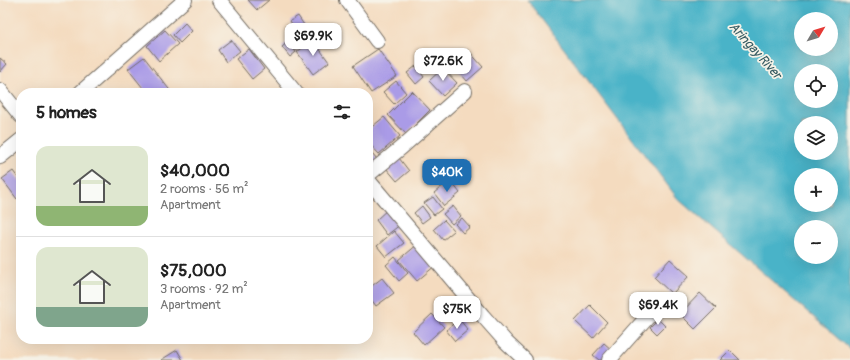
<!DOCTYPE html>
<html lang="en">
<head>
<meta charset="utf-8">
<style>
	body { margin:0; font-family:Pangolin,sans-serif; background:#f2f2f2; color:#222; height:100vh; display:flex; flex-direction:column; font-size:15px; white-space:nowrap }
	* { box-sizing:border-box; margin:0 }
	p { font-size:13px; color:#767676 }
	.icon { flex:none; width:22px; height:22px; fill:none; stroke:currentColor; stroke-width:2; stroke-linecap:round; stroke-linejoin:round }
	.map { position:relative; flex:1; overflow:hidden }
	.sheet { position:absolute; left:16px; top:88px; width:357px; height:256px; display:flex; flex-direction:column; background:#fff; border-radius:16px; box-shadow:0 4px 16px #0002 }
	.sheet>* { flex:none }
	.needle { width:26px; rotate:52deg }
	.tools { position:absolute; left:794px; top:12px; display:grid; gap:8px }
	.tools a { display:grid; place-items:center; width:44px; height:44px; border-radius:50%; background:#fff; box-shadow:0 4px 16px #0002; font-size:20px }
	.price { position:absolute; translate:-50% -34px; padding:0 9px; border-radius:8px; background:#fff; color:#222; font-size:13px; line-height:26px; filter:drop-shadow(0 1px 2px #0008) }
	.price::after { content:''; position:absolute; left:50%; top:24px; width:12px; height:9px; margin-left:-6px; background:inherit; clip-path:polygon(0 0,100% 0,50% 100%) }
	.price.on { background:#1f6fb2; color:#fff }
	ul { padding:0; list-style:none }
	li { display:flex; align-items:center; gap:12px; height:100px; padding:0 20px }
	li+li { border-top:1px solid #e0e0e0 }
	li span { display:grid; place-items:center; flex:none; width:112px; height:80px; border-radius:12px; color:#555 }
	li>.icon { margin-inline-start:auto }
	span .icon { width:48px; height:48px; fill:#fffc; stroke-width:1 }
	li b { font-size:17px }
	h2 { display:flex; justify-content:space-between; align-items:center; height:48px; padding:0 20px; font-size:17px }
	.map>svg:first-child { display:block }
	.water { fill:#4ab3c8; stroke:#3a6f7a; fill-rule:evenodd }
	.building { fill:#aa9be7 }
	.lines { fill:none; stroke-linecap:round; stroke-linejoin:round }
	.street-casing { stroke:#71695f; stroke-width:16 }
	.street { stroke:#fff; stroke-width:14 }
	.labels { text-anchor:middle; stroke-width:3.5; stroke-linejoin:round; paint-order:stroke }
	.water-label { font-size:13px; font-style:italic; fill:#365b62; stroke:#f7f3e8 }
</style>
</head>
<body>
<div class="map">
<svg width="850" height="360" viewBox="0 0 850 360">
	<rect width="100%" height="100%" fill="#f7f3e8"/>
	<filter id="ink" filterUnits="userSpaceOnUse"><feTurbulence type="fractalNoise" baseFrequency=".025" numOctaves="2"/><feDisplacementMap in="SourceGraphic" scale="8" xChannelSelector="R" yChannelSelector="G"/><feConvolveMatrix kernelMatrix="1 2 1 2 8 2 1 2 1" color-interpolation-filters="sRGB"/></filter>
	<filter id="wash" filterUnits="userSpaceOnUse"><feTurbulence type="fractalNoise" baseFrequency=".012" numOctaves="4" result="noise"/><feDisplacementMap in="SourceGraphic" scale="16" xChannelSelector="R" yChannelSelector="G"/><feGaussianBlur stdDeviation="0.9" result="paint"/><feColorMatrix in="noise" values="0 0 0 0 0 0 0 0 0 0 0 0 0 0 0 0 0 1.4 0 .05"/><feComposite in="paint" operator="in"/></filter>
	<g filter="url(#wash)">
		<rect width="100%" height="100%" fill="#f4dbbf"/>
		<!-- water -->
		<path class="water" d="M527,0H850V349L678,199ZM801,19H831V49H801ZM801,71H831V101H801ZM801,123H831V153H801ZM801,175H831V205H801ZM801,227H831V257H801Z"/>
		<g id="blocks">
			<!-- building -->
			<g class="building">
				<polygon points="248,0 269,0 257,10"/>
				<polygon points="298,16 304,25 296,30 290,21"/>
				<polygon points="185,23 192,31 180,43 173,35"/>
				<polygon points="165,30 178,44 159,61 147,46"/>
				<polygon points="299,32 306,43 296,50 289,39"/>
				<polygon points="231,40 240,51 226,62 218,50"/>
				<polygon points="313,40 329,62 313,74 297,52"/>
				<polygon points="288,42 296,52 290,57 282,47"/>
				<polygon points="249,49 264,69 252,79 236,59"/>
				<polygon points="378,49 397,76 371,93 353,66"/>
				<polygon points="468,50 483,67 467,81 452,63"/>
				<polygon points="144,57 172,93 147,93 128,69"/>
				<polygon points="0,58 7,64 0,72"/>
				<polygon points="416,66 424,77 416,84 407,73"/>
				<polygon points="443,68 457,83 443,96 429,81"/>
				<polygon points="396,81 406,93 394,104 383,92"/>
				<polygon points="412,91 430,110 406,134 388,115"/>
				<polygon points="384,117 400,136 379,154 368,142 368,130"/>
				<polygon points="368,148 377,159 375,166 368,158"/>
				<polygon points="399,158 409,171 397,181 386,168"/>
				<polygon points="13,171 21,182 21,196 17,199 2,179"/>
				<polygon points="450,180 460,193 444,206 434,193"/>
				<polygon points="433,197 442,209 434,215 424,203"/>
				<polygon points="422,206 430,217 422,223 414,213"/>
				<polygon points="453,206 461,216 452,224 443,214"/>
				<polygon points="389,208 401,224 387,235 376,220"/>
				<polygon points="462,218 470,227 463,233 455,224"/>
				<polygon points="444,220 454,231 443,240 434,229"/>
				<polygon points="394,231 404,243 386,257 377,246"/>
				<polygon points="418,244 436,265 417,281 399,260"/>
				<polygon points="395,257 408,273 399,281 386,265"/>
				<polygon points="670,259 689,276 672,294 654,277"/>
				<polygon points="382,278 394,293 376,306 368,295 368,289"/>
				<polygon points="700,293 716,308 695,329 680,314"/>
				<polygon points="640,295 652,306 643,316 631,304"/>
				<polygon points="590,305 607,322 593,338 575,321"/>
				<polygon points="432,314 444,327 424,345 413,332"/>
				<polygon points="459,319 468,330 455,341 446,330"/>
				<polygon points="658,319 665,326 657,334 650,327"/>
				<polygon points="604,343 612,350 604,360 599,360 593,355"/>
				<polygon points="177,350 183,360 161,360"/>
				<polygon points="730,350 740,360 720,360"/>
			</g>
		</g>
	</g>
	<g filter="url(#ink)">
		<use href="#blocks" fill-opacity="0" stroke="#71695f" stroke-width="1"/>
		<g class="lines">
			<defs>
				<g id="street">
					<polyline points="219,0 296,93"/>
					<polyline points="347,0 377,41"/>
					<polyline points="0,90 21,116"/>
					<polyline points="80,93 185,0"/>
					<polyline points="0,157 21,140"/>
					<polyline points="368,175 402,147 465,91"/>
					<polyline points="368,180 483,316 506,342 525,360"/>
					<polyline points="609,360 648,316"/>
				</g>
			</defs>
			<!-- street casing -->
			<use href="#street" class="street-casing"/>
			<!-- street -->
			<use href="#street" class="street"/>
		</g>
	</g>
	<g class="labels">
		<!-- water labels -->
		<g class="water-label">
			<text transform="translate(756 50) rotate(48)" y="5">Aringay River</text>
		</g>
	</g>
</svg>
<div class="tools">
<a><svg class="needle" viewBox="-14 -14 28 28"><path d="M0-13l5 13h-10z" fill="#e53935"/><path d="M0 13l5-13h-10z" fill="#767676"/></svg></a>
<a><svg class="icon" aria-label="locate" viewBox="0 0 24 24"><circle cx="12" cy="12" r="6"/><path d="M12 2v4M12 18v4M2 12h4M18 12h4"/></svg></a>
<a><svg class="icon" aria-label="layers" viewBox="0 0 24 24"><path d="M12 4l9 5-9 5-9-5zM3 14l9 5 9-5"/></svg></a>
<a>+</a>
<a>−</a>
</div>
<b class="price" style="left:313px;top:57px">$69.9K</b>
<b class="price" style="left:443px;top:82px">$72.6K</b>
<b class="price on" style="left:447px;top:193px">$40K</b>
<b class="price" style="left:658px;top:326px">$69.4K</b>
<b class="price" style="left:457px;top:330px">$75K</b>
<section class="sheet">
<h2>5 homes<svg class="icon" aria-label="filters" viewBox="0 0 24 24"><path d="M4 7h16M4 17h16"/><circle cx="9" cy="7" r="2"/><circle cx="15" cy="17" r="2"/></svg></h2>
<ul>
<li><span style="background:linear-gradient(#dfe7d0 75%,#8fb573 0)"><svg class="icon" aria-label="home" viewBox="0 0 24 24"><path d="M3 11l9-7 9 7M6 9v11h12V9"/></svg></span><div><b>$40,000</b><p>2 rooms · 56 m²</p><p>Apartment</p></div></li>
<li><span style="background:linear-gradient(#dfe7d0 75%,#7fa58c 0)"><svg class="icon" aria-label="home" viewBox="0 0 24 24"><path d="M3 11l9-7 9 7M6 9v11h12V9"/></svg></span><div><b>$75,000</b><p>3 rooms · 92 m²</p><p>Apartment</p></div></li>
</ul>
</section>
</div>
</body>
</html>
